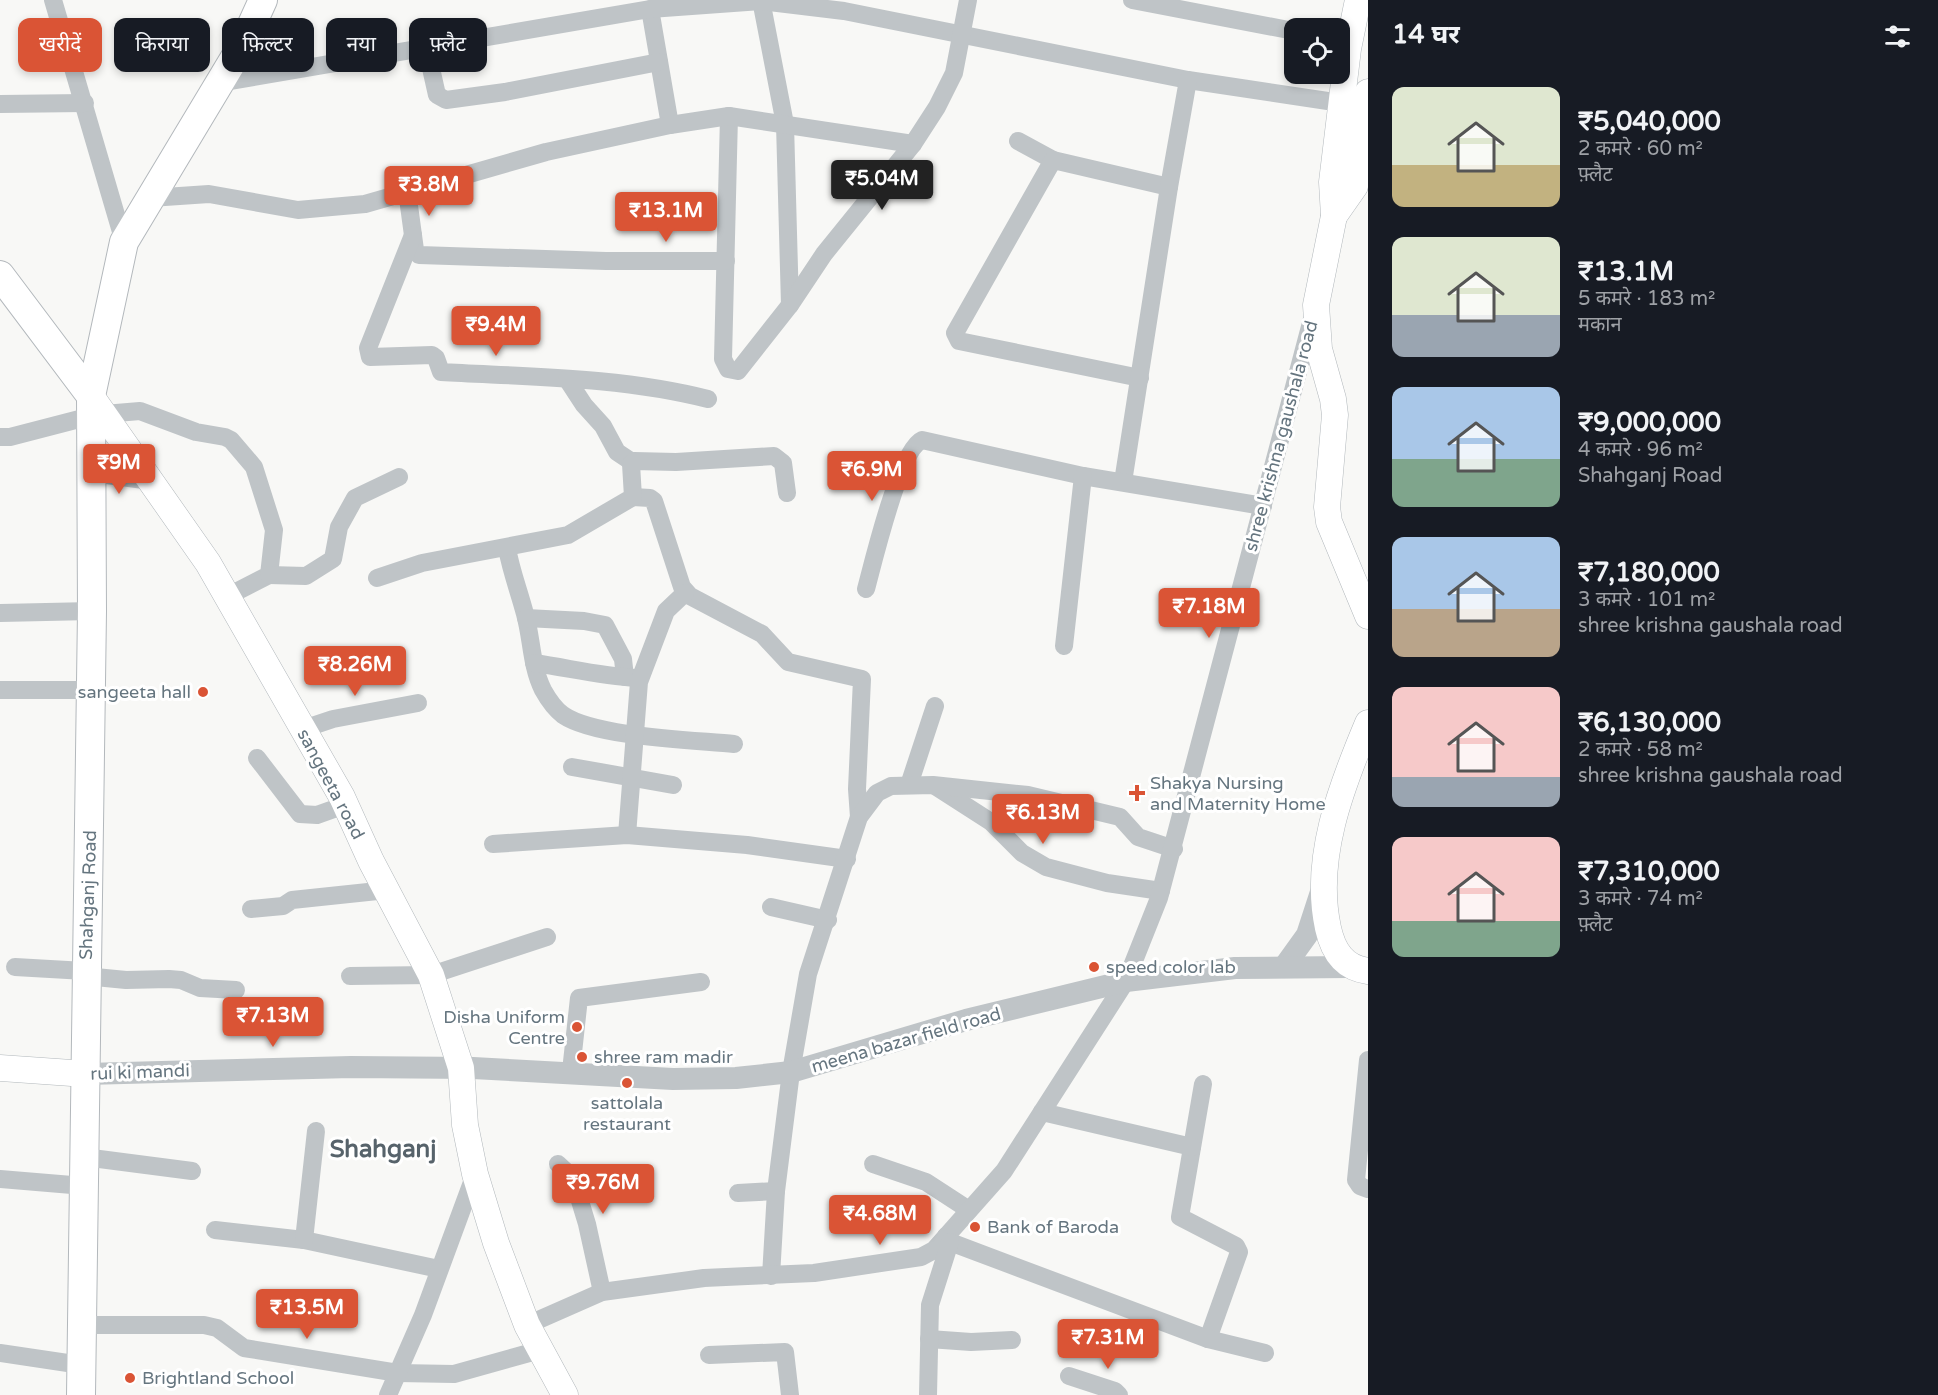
<!DOCTYPE html>
<html lang="hi">
<head>
<meta charset="utf-8">
<style>
	body { margin:0; font-family:"Varela Round","Noto Sans Devanagari",sans-serif; background:#20242c; color:#f1f3f6; height:100vh; display:flex; flex-direction:column; font-size:22px; white-space:nowrap }
	* { box-sizing:border-box; margin:0 }
	p { font-size:20px; color:#9ea1a6 }
	.icon { flex:none; width:33px; height:33px; fill:none; stroke:currentColor; stroke-width:2; stroke-linecap:round; stroke-linejoin:round }
	.map { position:relative; flex:1; overflow:hidden }
	.panel { display:flex; flex-direction:column; background:#171b24; width:570px }
	.panel>* { flex:none }
	.guide { position:absolute; left:18px; top:18px; width:570px; height:54px; display:flex; gap:12px }
	.controls { position:absolute; left:1284px; top:18px; display:grid; gap:12px }
	.controls a { display:grid; place-items:center; width:66px; height:66px; border-radius:12px; background:#171b24; box-shadow:0 3px 9px #0003; font-size:30px }
	.price { position:absolute; translate:-50% -51px; padding:0 14px; border-radius:6px; background:#da5435; color:#fff; font-size:20px; line-height:39px; filter:drop-shadow(0 2px 3px #0008) }
	.price::after { content:''; position:absolute; left:50%; top:36px; width:18px; height:14px; margin-left:-9px; background:inherit; clip-path:polygon(0 0,100% 0,50% 100%) }
	.price.active { background:#222; color:#fff }
	ul { padding:0; list-style:none }
	li { display:flex; align-items:center; gap:18px; height:150px; padding:0 24px }
	li span { display:grid; place-items:center; flex:none; width:168px; height:120px; border-radius:12px; color:#555 }
	li>.icon { margin-inline-start:auto }
	span .icon { width:72px; height:72px; fill:#fffc; stroke-width:1 }
	li b { font-size:26px }
	h2 { display:flex; justify-content:space-between; align-items:center; height:72px; padding:0 24px; font-size:26px }
	.tag { padding:0 21px; border-radius:12px; background:#171b24; box-shadow:0 3px 9px #0003; font-size:21px; line-height:54px }
	.tag.active { background:#da5435; color:#fff }
	main { display:flex; flex:1; min-height:0 }
	.map>svg:first-child { display:block }
	.lines { fill:none; stroke-linecap:round; stroke-linejoin:round }
	.secondary-casing { stroke:#b2b8bc; stroke-width:27 }
	.primary-casing { stroke:#b3b8bc; stroke-width:30 }
	.minor { stroke:#bfc4c7; stroke-width:18 }
	.tertiary { stroke:#bfc4c7; stroke-width:22 }
	.secondary { stroke:#fff; stroke-width:26 }
	.primary { stroke:#fff; stroke-width:28 }
	.poi-dot { fill:#da5435; stroke:#fff; stroke-width:2 }
	.labels { text-anchor:middle; stroke-width:6; stroke-linejoin:round; paint-order:stroke }
	.street-label { font-size:18px; fill:#65757f; stroke:#fff }
	.poi-label { font-size:18px; fill:#65757f; stroke:#fff; text-anchor:start }
	.district-label { font-size:24px; font-weight:bold; fill:#57636b; stroke:#fff }
</style>
</head>
<body>
<main>
<div class="map">
<svg width="1368" height="1395" viewBox="0 0 1368 1395">
	<rect width="100%" height="100%" fill="#f8f8f6"/>
	<g class="lines">
		<defs>
			<g id="secondary">
				<polyline points="1358,0 1348,49 1332,182 1334,216 1316,305 1319,349 1333,399 1335,415 1327,507 1329,522 1368,616"/>
				<polyline points="1334,216 1355,186 1368,92"/>
				<polyline points="91,396 208,563 342,797 371,861 431,975 461,1068 465,1125 475,1174 496,1243 527,1325 565,1395"/>
				<path d="M1368,723C1341,787 1313,859 1328,928C1333,951 1344,968 1368,971"/>
				<polyline points="0,1068 86,1074"/>
			</g>
			<g id="primary">
				<polyline points="0,275 91,396"/>
				<polyline points="81,1395 92,611 91,396 124,242 243,44 263,0"/>
			</g>
		</defs>
		<!-- secondary casing -->
		<use href="#secondary" class="secondary-casing"/>
		<!-- primary casing -->
		<use href="#primary" class="primary-casing"/>
		<!-- minor -->
		<g class="minor">
			<polyline points="53,0 124,242"/>
			<polyline points="761,0 785,124 790,305"/>
			<polyline points="1132,0 1294,31"/>
			<polyline points="650,9 670,125"/>
			<polyline points="426,46 437,95 446,100 505,92 659,62"/>
			<polyline points="219,83 650,9 761,1 844,11 1188,80 1341,103"/>
			<polyline points="0,104 85,103"/>
			<polyline points="729,116 723,359 728,369 738,371 790,305 824,254 913,144 937,107 954,73 968,0"/>
			<polyline points="1018,141 1053,160"/>
			<polyline points="407,191 415,250 419,255 606,261 726,261"/>
			<polyline points="150,198 209,194 298,210 365,204 546,152 670,125 729,116 913,144"/>
			<path d="M413,235L368,348L370,357L432,355L436,358L441,372C530,377 621,377 708,399"/>
			<polyline points="1140,378 959,341 955,333 1053,160 1169,187"/>
			<polyline points="567,379 584,405 603,426 617,452 632,462"/>
			<polyline points="104,414 140,411 196,432 225,437 231,440 254,467 274,530 269,575 228,596"/>
			<polyline points="0,437 10,437 91,416"/>
			<polyline points="92,473 151,481"/>
			<polyline points="1123,482 1169,187 1188,80"/>
			<polyline points="633,497 650,498 654,501 682,587 690,596 762,634 788,662 862,679 857,789 859,817"/>
			<path d="M507,548C511,571 519,591 525,614C532,639 531,666 543,690C548,699 555,709 563,715C595,737 693,740 734,744"/>
			<polyline points="269,575 306,576 333,559 339,527 355,498 399,477"/>
			<polyline points="377,578 422,563 568,535 633,497 631,464 634,461 676,462 774,456 783,463 787,493"/>
			<path d="M866,589C873,563 900,449 922,440L1083,476L1263,506"/>
			<polyline points="0,613 92,611"/>
			<polyline points="526,618 584,621 605,625 623,659 625,677"/>
			<polyline points="1064,646 1083,476"/>
			<path d="M534,663C569,668 601,676 636,678"/>
			<polyline points="0,690 91,690"/>
			<polyline points="303,729 333,719 418,703"/>
			<polyline points="257,758 300,814 317,815 345,805"/>
			<polyline points="572,767 673,785"/>
			<polyline points="909,785 935,706"/>
			<polyline points="935,786 991,822 1022,853 1046,867 1107,883 1161,891"/>
			<polyline points="627,835 639,682 666,611 685,593"/>
			<polyline points="493,844 627,835 747,845 847,859"/>
			<polyline points="771,907 828,920"/>
			<polyline points="251,909 283,906 292,900 387,890"/>
			<polyline points="15,967 85,971"/>
			<polyline points="85,976 126,980 169,979 181,980 200,988 236,990"/>
			<polyline points="350,976 431,975 547,937"/>
			<polyline points="1368,1060 1356,1180 1360,1186 1368,1189"/>
			<polyline points="571,1071 579,998 701,982"/>
			<polyline points="1203,1084 1180,1217 1236,1246 1239,1252 1208,1339"/>
			<polyline points="1042,1112 1192,1147"/>
			<polyline points="84,1157 192,1171"/>
			<polyline points="558,1164 573,1178 587,1224 602,1292"/>
			<polyline points="873,1164 926,1182 969,1210"/>
			<polyline points="0,1179 84,1186"/>
			<polyline points="738,1193 776,1191"/>
			<polyline points="215,1230 304,1240 439,1269"/>
			<polyline points="946,1236 950,1242 1208,1339 1265,1353"/>
			<polyline points="304,1240 316,1131"/>
			<polyline points="771,1276 776,1191 791,1072 808,974 859,817 877,793 891,786 933,785 1028,795 1120,817 1138,837 1174,849"/>
			<polyline points="81,1325 204,1325 217,1328 244,1348 398,1373 454,1374 540,1350"/>
			<polyline points="527,1325 602,1292 704,1278 814,1273 921,1257 934,1250 1004,1171 1126,981 1159,898 1312,319"/>
			<polyline points="929,1339 971,1342 1012,1340"/>
			<polyline points="0,1353 81,1365"/>
			<polyline points="709,1355 785,1352 790,1395"/>
			<polyline points="1069,1376 1115,1391 1119,1395"/>
			<polyline points="388,1395 423,1315 475,1174"/>
			<polyline points="928,1395 930,1305 950,1242"/>
		</g>
		<!-- tertiary -->
		<g class="tertiary">
			<polyline points="1284,967 1307,935 1322,889"/>
			<polyline points="86,1074 351,1067 473,1068 673,1079 736,1078 791,1072 966,1020 1126,981 1235,968 1348,967"/>
		</g>
		<!-- secondary -->
		<use href="#secondary" class="secondary"/>
		<!-- primary -->
		<use href="#primary" class="primary"/>
	</g>
	<!-- markers -->
	<g class="poi-dot">
		<circle cx="203" cy="692" r="6"/>
		<path d="M1134 784h6v6h6v6h-6v6h-6v-6h-6v-6h6z"/>
		<circle cx="1094" cy="967" r="6"/>
		<circle cx="577" cy="1027" r="6"/>
		<circle cx="582" cy="1057" r="6"/>
		<circle cx="627" cy="1083" r="6"/>
		<circle cx="975" cy="1227" r="6"/>
		<circle cx="130" cy="1378" r="6"/>
	</g>
	<g class="labels">
		<!-- street labels -->
		<g class="street-label">
			<text transform="translate(1281 436) rotate(-75)" y="6">shree krishna gaushala road</text>
			<text transform="translate(331 784) rotate(62)" y="6">sangeeta road</text>
			<text transform="translate(88 895) rotate(-88)" y="6">Shahganj Road</text>
			<text transform="translate(906 1040) rotate(-16)" y="6">meena bazar field road</text>
			<text transform="translate(140 1072) rotate(-2)" y="6">rui ki mandi</text>
		</g>
		<!-- poi labels -->
		<g class="poi-label">
			<text x="191" y="698" text-anchor="end">sangeeta hall</text>
			<text x="1150" y="789">Shakya Nursing<tspan x="1150" dy="21">and Maternity Home</tspan></text>
			<text x="1106" y="973">speed color lab</text>
			<text x="565" y="1023" text-anchor="end">Disha Uniform<tspan x="565" dy="21">Centre</tspan></text>
			<text x="594" y="1063">shree ram madir</text>
			<text x="627" y="1109" text-anchor="middle">sattolala<tspan x="627" dy="21">restaurant</tspan></text>
			<text x="987" y="1233">Bank of Baroda</text>
			<text x="142" y="1384">Brightland School</text>
		</g>
		<!-- district labels -->
		<g class="district-label">
			<text x="383" y="1157">Shahganj</text>
		</g>
	</g>
</svg>
<div class="controls">
<a><svg class="icon" aria-label="locate" viewBox="0 0 24 24"><circle cx="12" cy="12" r="6"/><path d="M12 2v4M12 18v4M2 12h4M18 12h4"/></svg></a>
</div>
<b class="price active" style="left:882px;top:211px">₹5.04M</b>
<b class="price" style="left:429px;top:217px">₹3.8M</b>
<b class="price" style="left:666px;top:243px">₹13.1M</b>
<b class="price" style="left:496px;top:357px">₹9.4M</b>
<b class="price" style="left:119px;top:495px">₹9M</b>
<b class="price" style="left:872px;top:502px">₹6.9M</b>
<b class="price" style="left:1209px;top:639px">₹7.18M</b>
<b class="price" style="left:355px;top:697px">₹8.26M</b>
<b class="price" style="left:1043px;top:845px">₹6.13M</b>
<b class="price" style="left:273px;top:1048px">₹7.13M</b>
<b class="price" style="left:603px;top:1215px">₹9.76M</b>
<b class="price" style="left:880px;top:1246px">₹4.68M</b>
<b class="price" style="left:307px;top:1340px">₹13.5M</b>
<b class="price" style="left:1108px;top:1370px">₹7.31M</b>
<div class="guide">
<a class="tag active">खरीदें</a>
<a class="tag">किराया</a>
<a class="tag">फ़िल्टर</a>
<a class="tag">नया</a>
<a class="tag">फ़्लैट</a>
</div>
</div>
<section class="panel">
<h2>14 घर<svg class="icon" aria-label="filters" viewBox="0 0 24 24"><path d="M4 7h16M4 17h16"/><circle cx="9" cy="7" r="2"/><circle cx="15" cy="17" r="2"/></svg></h2>
<ul>
<li><span style="background:linear-gradient(#dfe7d0 65%,#c2b280 0)"><svg class="icon" aria-label="home" viewBox="0 0 24 24"><path d="M3 11l9-7 9 7M6 9v11h12V9"/></svg></span><div><b>₹5,040,000</b><p>2 कमरे · 60 m²</p><p>फ़्लैट</p></div></li>
<li><span style="background:linear-gradient(#dfe7d0 65%,#9aa5b1 0)"><svg class="icon" aria-label="home" viewBox="0 0 24 24"><path d="M3 11l9-7 9 7M6 9v11h12V9"/></svg></span><div><b>₹13.1M</b><p>5 कमरे · 183 m²</p><p>मकान</p></div></li>
<li><span style="background:linear-gradient(#a9c7e8 60%,#7fa58c 0)"><svg class="icon" aria-label="home" viewBox="0 0 24 24"><path d="M3 11l9-7 9 7M6 9v11h12V9"/></svg></span><div><b>₹9,000,000</b><p>4 कमरे · 96 m²</p><p>Shahganj Road</p></div></li>
<li><span style="background:linear-gradient(#a9c7e8 60%,#b9a48a 0)"><svg class="icon" aria-label="home" viewBox="0 0 24 24"><path d="M3 11l9-7 9 7M6 9v11h12V9"/></svg></span><div><b>₹7,180,000</b><p>3 कमरे · 101 m²</p><p>shree krishna gaushala road</p></div></li>
<li><span style="background:linear-gradient(#f6c9c9 75%,#9aa5b1 0)"><svg class="icon" aria-label="home" viewBox="0 0 24 24"><path d="M3 11l9-7 9 7M6 9v11h12V9"/></svg></span><div><b>₹6,130,000</b><p>2 कमरे · 58 m²</p><p>shree krishna gaushala road</p></div></li>
<li><span style="background:linear-gradient(#f6c9c9 70%,#7fa58c 0)"><svg class="icon" aria-label="home" viewBox="0 0 24 24"><path d="M3 11l9-7 9 7M6 9v11h12V9"/></svg></span><div><b>₹7,310,000</b><p>3 कमरे · 74 m²</p><p>फ़्लैट</p></div></li>
</ul>
</section>
</main>
</body>
</html>
